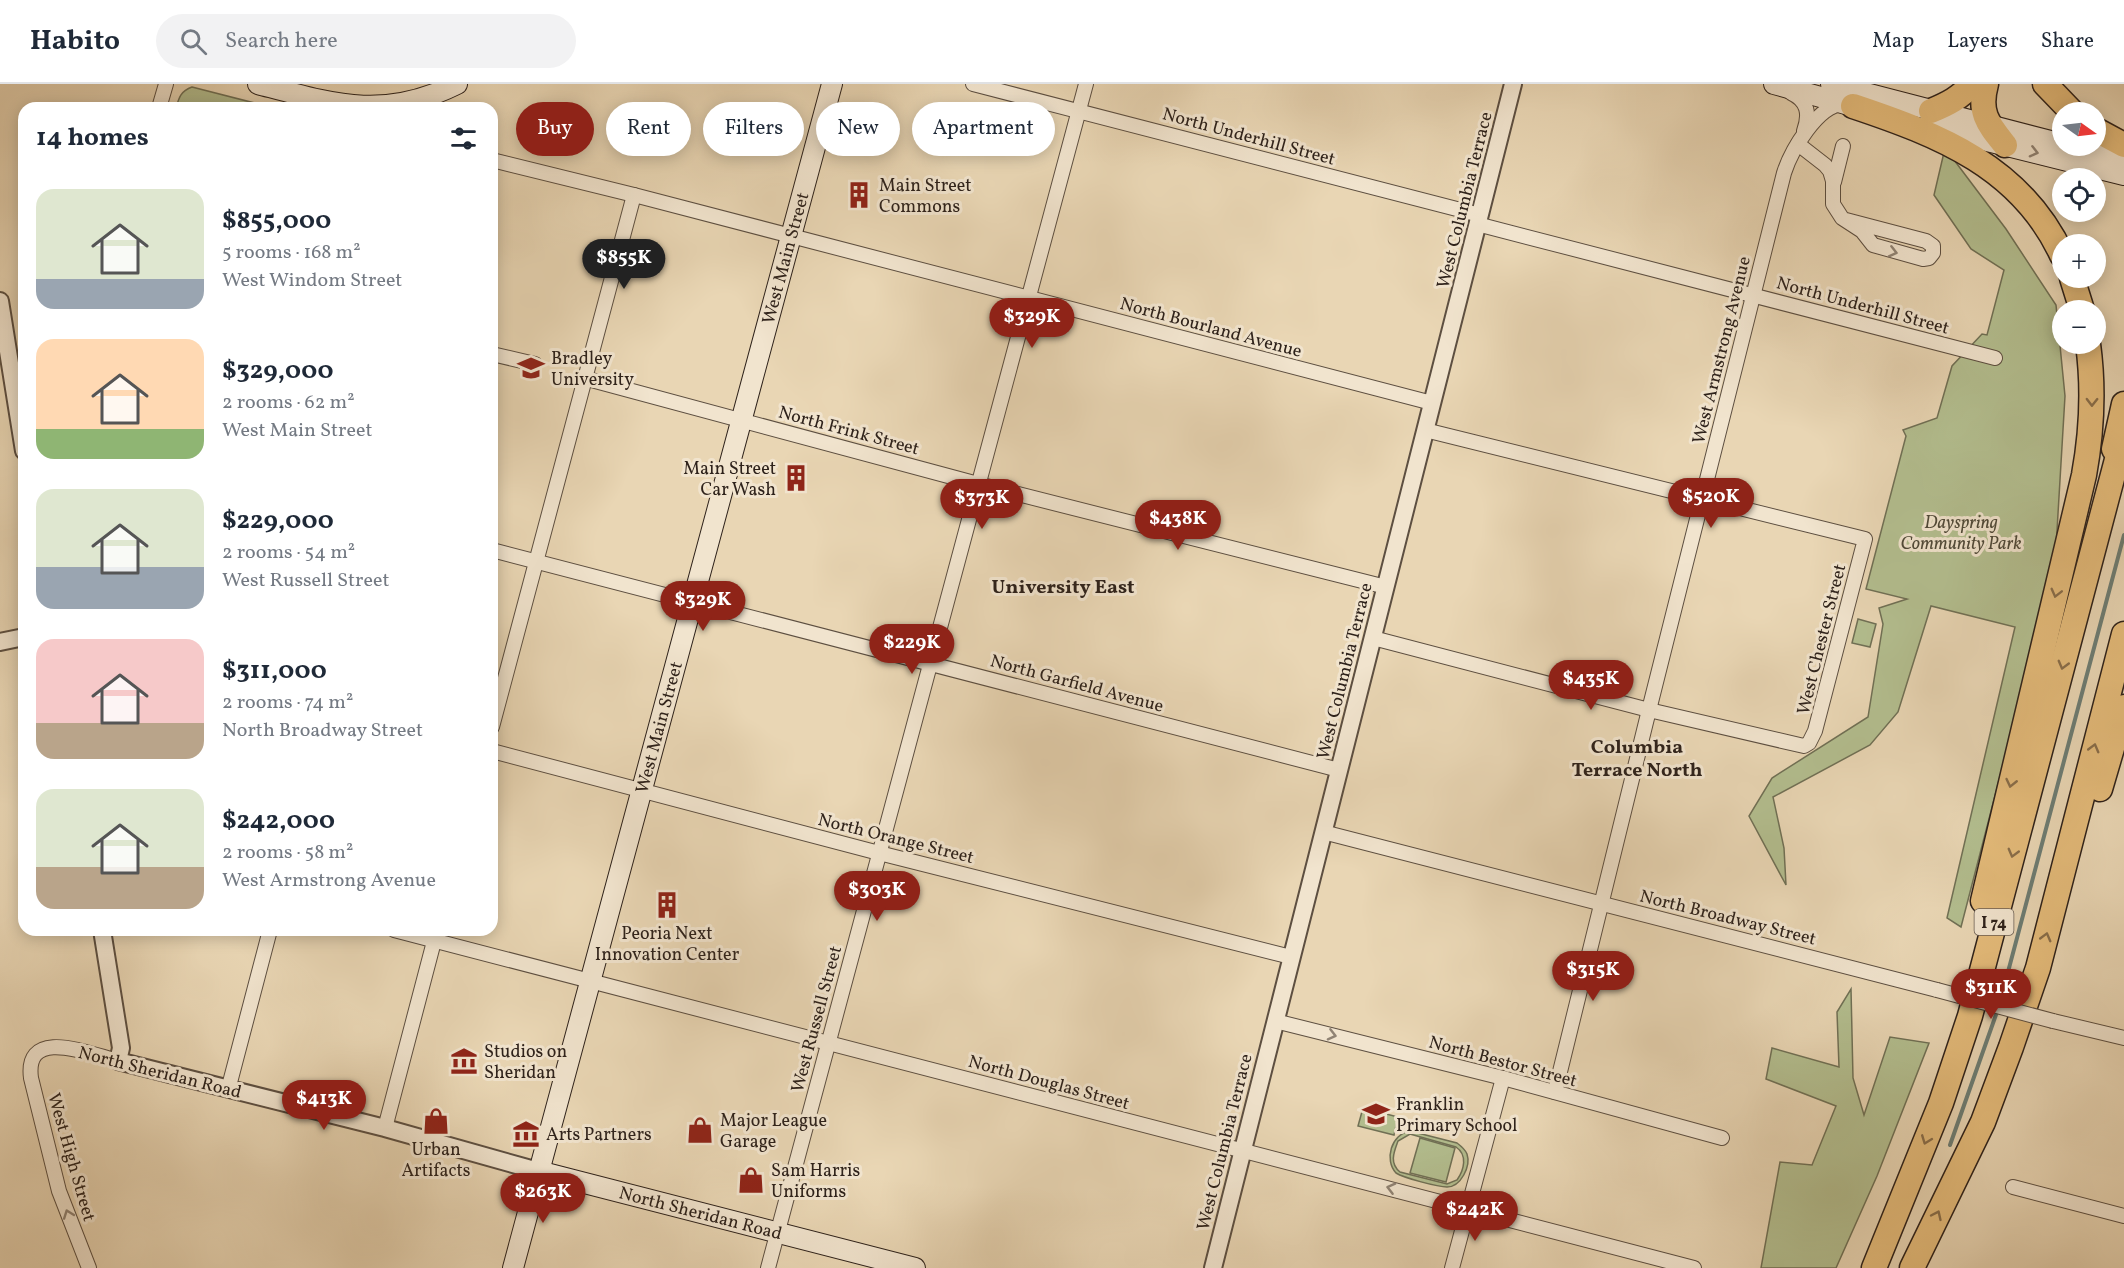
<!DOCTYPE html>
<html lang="en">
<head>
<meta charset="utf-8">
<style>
	body { margin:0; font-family:Vollkorn,serif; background:#f2f2f3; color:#1f2937; height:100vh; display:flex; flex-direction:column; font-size:22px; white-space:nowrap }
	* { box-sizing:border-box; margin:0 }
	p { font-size:20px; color:#747a83 }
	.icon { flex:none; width:33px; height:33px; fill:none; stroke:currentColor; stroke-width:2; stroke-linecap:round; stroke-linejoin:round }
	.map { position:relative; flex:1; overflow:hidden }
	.side { position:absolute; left:18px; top:18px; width:480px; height:834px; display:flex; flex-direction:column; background:#fff; border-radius:18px; box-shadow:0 3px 15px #0003 }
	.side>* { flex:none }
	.guide { position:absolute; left:516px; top:18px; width:570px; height:54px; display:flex; gap:12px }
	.needle { width:39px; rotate:104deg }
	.controls { position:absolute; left:2052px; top:18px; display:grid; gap:12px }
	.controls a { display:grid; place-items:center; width:54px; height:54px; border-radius:50%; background:#fff; box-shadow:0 3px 15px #0003; font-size:30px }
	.price { position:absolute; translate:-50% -51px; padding:0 14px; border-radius:21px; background:#8f2418; color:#fff; font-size:20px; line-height:39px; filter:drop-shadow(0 2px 3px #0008) }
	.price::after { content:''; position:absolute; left:50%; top:36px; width:18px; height:14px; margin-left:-9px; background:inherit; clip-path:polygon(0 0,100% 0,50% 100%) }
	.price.active { background:#222; color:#fff }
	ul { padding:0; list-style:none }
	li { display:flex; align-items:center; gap:18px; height:150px; padding:0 18px }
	li span { display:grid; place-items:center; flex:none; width:168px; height:120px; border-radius:18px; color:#555 }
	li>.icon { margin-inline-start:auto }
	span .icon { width:72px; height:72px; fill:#fffc; stroke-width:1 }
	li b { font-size:26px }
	h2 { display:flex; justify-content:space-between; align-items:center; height:72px; padding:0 18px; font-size:26px }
	.chip { padding:0 21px; border-radius:27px; background:#fff; box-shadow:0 3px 15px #0003; font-size:21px; line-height:54px }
	.chip.active { background:#8f2418; color:#fff }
	header { display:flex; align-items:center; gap:36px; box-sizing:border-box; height:84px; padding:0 30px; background:#fff; border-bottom:2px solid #e0e1e3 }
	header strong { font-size:28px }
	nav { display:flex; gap:33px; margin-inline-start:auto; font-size:21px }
	.search { width:420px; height:54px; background:#f2f2f3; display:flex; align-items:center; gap:15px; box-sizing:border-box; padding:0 21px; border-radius:33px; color:#747a83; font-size:22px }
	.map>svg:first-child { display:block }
	.green { fill:#b3be8f; stroke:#707055; stroke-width:1.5; fill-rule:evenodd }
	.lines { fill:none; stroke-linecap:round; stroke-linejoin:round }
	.stream { stroke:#6d7d74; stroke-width:4 }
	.minor-casing { stroke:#5d4f41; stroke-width:16 }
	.tertiary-casing { stroke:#5d4f41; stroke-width:20 }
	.secondary-casing { stroke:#2e221b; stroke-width:22 }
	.motorway-casing { stroke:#2e221b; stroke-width:27 }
	.minor { stroke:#f1e4ce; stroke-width:14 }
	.tertiary { stroke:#f1e4ce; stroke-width:16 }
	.secondary { stroke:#f1e4ce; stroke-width:20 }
	.motorway { stroke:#e4bb7a; stroke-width:24 }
	.minor-bridge-casing { stroke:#5d4f41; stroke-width:16; stroke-linecap:butt }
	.minor-bridge { stroke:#f1e4ce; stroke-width:14 }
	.oneway { stroke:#908374 }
	.oneway2 { stroke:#896e4a }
	.labels { text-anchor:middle; stroke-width:6; stroke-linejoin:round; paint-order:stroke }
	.shield { fill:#f1e4ce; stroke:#685c51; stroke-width:1.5 }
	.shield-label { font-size:16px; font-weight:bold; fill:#2e221b }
	.street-label { font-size:18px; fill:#2e221b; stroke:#f1e4ce }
	.poi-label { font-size:18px; fill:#2e221b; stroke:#f1e4ce; text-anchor:start }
	.park-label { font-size:18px; font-style:italic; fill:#4f4938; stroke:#f1e4ce }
	.neighbourhood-label { font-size:20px; font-weight:bold; fill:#2e221b; stroke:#f1e4ce }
</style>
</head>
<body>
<header>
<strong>Habito</strong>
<div class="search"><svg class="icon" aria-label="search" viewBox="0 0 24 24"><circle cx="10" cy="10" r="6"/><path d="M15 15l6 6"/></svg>Search here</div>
<nav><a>Map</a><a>Layers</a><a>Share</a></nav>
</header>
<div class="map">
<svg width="2124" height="1184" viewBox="0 0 2124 1184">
	<rect width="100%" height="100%" fill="#e9d6b4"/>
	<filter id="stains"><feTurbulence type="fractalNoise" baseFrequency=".00333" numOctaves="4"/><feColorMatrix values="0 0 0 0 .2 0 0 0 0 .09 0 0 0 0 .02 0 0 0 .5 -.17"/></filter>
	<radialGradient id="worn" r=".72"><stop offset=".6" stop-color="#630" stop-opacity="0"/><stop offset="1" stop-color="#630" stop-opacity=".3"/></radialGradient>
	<!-- green -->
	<g class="green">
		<path d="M192,3L274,24H176C179,13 181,7 192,3Z"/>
		<polygon points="1945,64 2006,145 2056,221 2065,312 2055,480 1961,843 1947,834 2015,543 1931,522 1898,628 1870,661 1773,713 1784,764 1786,801 1749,732 1772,694 1868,633 1883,540 1879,524 1907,515 1866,505 1906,352 1903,346 1937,334 1952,282 1982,250 1987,251 2004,186 1971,165 1934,111"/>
		<polygon points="1858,535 1876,540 1870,563 1852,559"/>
		<polygon points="1851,905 1853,994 1864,1031 1890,953 1929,959 1877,1092 1836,1184 1761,1184 1780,1078 1812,1081 1836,1022 1766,995 1772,964 1839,983 1837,928"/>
		<polygon points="1363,1024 1398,1033 1394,1051 1358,1042"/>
		<path d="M1410,1047L1457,1059C1461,1062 1465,1065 1467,1070C1471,1082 1461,1103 1447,1103C1438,1103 1404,1094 1396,1089C1384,1076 1391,1050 1410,1047ZM1410,1050L1456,1063C1468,1071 1464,1086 1457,1096L1447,1100L1400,1088C1389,1079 1394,1068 1398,1057Z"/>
		<polygon points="1420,1054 1455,1064 1446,1098 1410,1089"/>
	</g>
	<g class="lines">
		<!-- stream -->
		<g class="stream">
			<polyline points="2000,918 2124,451"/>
			<polyline points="1950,1061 1998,925"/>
		</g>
		<defs>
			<g id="minor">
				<polyline points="973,0 1480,131"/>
				<path d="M1791,9C1808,17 1810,30 1804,47"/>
				<polyline points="159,24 166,0"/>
				<polyline points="1798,60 1825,81 1830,87 1833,97 1833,120 1842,134 1862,147 1873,161 1923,175 1929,174 1933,169 1933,162 1926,157 1846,136"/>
				<polyline points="492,76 634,111 1432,319"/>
				<polyline points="1834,98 1843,62"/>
				<polyline points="1477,140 1995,274"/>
				<polyline points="492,270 535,280"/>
				<polyline points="584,294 978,400 1386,503"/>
				<polyline points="492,466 1339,686"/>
				<polyline points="1373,554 1649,626 1804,662 1809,659 1815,647 1865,455 1425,346"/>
				<polyline points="492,643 634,111"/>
				<polyline points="492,667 879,769 1291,873"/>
				<polyline points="1323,748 1937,906"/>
				<polyline points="394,846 1694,1184"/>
				<polyline points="1275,937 1503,994 1722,1054"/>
				<polyline points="2053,937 2124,954"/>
				<polyline points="228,1006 270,846"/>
				<path d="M1555,1008L1649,626L1784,89C1791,67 1818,20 1844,20"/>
				<polyline points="385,1044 437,846"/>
				<polyline points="2013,1103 2124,1132"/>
				<path d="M89,1184L59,1107L31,994C24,941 92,971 118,977"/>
				<polyline points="768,1184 1086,0"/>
				<polyline points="1452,1184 1503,994"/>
			</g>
			<g id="tertiary">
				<polyline points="0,217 24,367"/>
				<polyline points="0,558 24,553"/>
				<polyline points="102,846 121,964 118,977 385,1044 538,1087"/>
				<polyline points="1213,1184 1513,0"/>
			</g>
			<g id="secondary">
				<path d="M258,0C333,20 383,37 457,0"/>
				<polyline points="1774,0 1867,26"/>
				<polyline points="1831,0 2062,60"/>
				<polyline points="1927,42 2124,91"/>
				<polyline points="2067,62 2124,76"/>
				<path id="s1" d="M538,1087L915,1184"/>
				<path id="s2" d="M513,1184L832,0"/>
			</g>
			<g id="motorway">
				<path d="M1986,0C1978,29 1988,40 2005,61"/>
				<polyline points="2045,0 2072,28"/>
				<path d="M1853,22C1940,51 2021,83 2062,171"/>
				<path d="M1931,27C1948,20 1960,14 1972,0"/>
				<polyline points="2096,46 2124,61"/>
				<polyline points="2072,194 2082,226"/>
				<polyline points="2114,365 2124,320"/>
				<polyline points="2100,705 2124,623"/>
				<path d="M1983,817L2084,391C2092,347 2094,304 2088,260"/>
				<polyline points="1874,1184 1941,1019 1970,932 2124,349"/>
				<polyline points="1912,1184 1983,1038 2011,963 2038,884 2124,550"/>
			</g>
		</defs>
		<!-- minor casing -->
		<use href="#minor" class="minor-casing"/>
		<!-- tertiary casing -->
		<use href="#tertiary" class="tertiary-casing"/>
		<!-- secondary casing -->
		<use href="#secondary" class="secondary-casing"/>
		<!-- motorway casing -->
		<use href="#motorway" class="motorway-casing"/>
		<!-- minor -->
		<use href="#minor" class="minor"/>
		<!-- tertiary -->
		<use href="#tertiary" class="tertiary"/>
		<!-- secondary -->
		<use href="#secondary" class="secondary"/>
		<!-- motorway -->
		<use href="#motorway" class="motorway"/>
		<defs>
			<polyline id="minor-bridge" points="1937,906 2053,937"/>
		</defs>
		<!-- minor-bridge casing -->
		<use href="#minor-bridge" class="minor-bridge-casing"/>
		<!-- minor-bridge -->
		<use href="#minor-bridge" class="minor-bridge"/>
	</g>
	<!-- one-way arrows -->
	<defs><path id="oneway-chevron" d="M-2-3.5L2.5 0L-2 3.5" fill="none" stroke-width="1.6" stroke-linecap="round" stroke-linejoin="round" transform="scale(1.5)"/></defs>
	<g class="oneway">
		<use href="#oneway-chevron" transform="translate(2034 68) rotate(14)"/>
		<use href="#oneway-chevron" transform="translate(1893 168) rotate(14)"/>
		<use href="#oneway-chevron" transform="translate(1332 951) rotate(14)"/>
		<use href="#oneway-chevron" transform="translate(1391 1104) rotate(-166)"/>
		<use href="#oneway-chevron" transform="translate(68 1130) rotate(-110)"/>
	</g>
	<g class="oneway2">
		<use href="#oneway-chevron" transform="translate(2092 318) rotate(91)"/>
		<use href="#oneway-chevron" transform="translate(2056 509) rotate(104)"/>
		<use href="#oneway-chevron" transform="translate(2063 581) rotate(105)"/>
		<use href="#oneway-chevron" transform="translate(2094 664) rotate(-75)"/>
		<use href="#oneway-chevron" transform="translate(2011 699) rotate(103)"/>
		<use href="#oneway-chevron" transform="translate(2013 769) rotate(105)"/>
		<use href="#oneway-chevron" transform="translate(2046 853) rotate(-75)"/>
		<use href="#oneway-chevron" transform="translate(1926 1056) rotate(111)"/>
		<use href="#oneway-chevron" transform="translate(1937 1131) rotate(-65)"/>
	</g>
	<!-- icons -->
	<defs>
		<symbol id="building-bare" viewBox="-9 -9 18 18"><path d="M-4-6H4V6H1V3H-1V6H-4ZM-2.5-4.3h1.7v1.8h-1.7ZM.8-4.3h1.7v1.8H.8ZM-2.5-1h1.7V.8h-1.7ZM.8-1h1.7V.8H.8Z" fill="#8f2418" stroke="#f1e4ce" stroke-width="2.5" paint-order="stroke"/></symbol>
		<symbol id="university-bare" viewBox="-9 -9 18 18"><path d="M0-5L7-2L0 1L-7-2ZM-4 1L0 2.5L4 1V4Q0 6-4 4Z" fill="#8f2418" stroke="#f1e4ce" stroke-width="2.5" paint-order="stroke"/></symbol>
		<symbol id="museum-bare" viewBox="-9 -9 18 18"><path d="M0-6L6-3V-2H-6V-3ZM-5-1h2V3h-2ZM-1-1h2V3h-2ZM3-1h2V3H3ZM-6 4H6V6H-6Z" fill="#8f2418" stroke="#f1e4ce" stroke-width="2.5" paint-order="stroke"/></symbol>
		<symbol id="school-bare" viewBox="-9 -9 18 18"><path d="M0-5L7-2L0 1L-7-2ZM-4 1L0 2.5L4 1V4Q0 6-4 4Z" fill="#8f2418" stroke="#f1e4ce" stroke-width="2.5" paint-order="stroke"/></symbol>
		<symbol id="shop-bare" viewBox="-9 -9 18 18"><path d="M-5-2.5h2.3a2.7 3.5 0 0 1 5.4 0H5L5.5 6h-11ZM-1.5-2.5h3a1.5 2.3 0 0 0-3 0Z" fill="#8f2418" stroke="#f1e4ce" stroke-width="2.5" paint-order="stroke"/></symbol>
	</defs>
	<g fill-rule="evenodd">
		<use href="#building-bare" x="840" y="92" width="38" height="38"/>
		<use href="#university-bare" x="512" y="265" width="38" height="38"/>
		<use href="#building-bare" x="777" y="375" width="38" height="38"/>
		<use href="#building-bare" x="648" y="802" width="38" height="38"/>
		<use href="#museum-bare" x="445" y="958" width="38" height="38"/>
		<use href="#school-bare" x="1357" y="1011" width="38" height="38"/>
		<use href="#shop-bare" x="417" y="1018" width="38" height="38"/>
		<use href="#shop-bare" x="681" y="1027" width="38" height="38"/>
		<use href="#museum-bare" x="507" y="1031" width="38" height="38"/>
		<use href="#shop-bare" x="732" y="1077" width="38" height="38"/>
	</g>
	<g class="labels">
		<!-- shield labels -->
		<rect class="shield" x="1974.5" y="825" width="39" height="26" rx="4.5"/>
		<g class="shield-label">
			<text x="1994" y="844">I 74</text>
		</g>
		<!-- street labels -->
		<g class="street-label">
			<text transform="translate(1249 52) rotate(15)" y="6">North Underhill Street</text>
			<text transform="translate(1464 116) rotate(-76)" y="6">West Columbia Terrace</text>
			<text dy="6" stroke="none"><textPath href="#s2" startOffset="1046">West Main Street</textPath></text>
			<text transform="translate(1863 221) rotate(15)" y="6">North Underhill Street</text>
			<text transform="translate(1211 243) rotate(15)" y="6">North Bourland Avenue</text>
			<text transform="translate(1721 266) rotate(-76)" y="6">West Armstrong Avenue</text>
			<text transform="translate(849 346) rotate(15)" y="6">North Frink Street</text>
			<text transform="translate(1821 555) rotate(-76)" y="6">West Chester Street</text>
			<text transform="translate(1344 587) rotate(-76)" y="6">West Columbia Terrace</text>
			<text transform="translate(1077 599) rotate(15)" y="6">North Garfield Avenue</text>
			<text dy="6" stroke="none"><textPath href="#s2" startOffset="560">West Main Street</textPath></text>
			<text transform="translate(896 754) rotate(14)" y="6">North Orange Street</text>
			<text transform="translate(1728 833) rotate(14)" y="6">North Broadway Street</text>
			<text transform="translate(816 935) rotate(-75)" y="6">West Russell Street</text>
			<text transform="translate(1503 977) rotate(15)" y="6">North Bestor Street</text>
			<text transform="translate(160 988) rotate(14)" y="6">North Sheridan Road</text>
			<text transform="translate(1049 998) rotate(15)" y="6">North Douglas Street</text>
			<text transform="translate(1224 1058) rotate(-76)" y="6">West Columbia Terrace</text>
			<text transform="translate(72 1073) rotate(74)" y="6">West High Street</text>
			<text dy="6" stroke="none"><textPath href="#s1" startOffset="168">North Sheridan Road</textPath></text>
		</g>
		<!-- poi labels -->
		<g class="poi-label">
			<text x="879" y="107">Main Street<tspan x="879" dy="21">Commons</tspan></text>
			<text x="551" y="280">Bradley<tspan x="551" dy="21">University</tspan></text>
			<text x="776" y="390" text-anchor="end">Main Street<tspan x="776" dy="21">Car Wash</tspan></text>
			<text x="667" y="855" text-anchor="middle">Peoria Next<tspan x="667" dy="21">Innovation Center</tspan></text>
			<text x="484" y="973">Studios on<tspan x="484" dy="21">Sheridan</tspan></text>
			<text x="1396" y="1026">Franklin<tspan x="1396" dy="21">Primary School</tspan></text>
			<text x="720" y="1042">Major League<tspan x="720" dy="21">Garage</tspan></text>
			<text x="546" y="1056">Arts Partners</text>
			<text x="436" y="1071" text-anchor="middle">Urban<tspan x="436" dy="21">Artifacts</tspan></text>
			<text x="771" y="1092">Sam Harris<tspan x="771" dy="21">Uniforms</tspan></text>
		</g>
		<!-- park labels -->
		<g class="park-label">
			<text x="1961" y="444">Dayspring<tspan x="1961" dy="21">Community Park</tspan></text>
		</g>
		<!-- neighbourhood labels -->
		<g class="neighbourhood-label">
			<text x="1063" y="509">University East</text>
			<text x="1637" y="669">Columbia<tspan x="1637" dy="23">Terrace North</tspan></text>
		</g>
	</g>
	<rect width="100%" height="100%" filter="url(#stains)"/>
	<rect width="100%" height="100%" fill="url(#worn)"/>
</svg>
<div class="controls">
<a><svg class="needle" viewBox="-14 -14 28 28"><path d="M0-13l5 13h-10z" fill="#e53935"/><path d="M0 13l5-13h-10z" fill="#747a83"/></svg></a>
<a><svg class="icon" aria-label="locate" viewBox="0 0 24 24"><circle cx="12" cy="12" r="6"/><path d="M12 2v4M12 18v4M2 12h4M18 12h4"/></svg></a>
<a>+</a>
<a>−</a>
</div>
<b class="price active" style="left:624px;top:206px">$855K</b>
<b class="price" style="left:1032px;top:265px">$329K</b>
<b class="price" style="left:1711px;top:445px">$520K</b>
<b class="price" style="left:982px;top:446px">$373K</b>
<b class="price" style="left:1178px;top:467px">$438K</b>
<b class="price" style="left:703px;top:548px">$329K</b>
<b class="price" style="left:912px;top:591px">$229K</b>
<b class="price" style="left:1591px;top:627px">$435K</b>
<b class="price" style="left:877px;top:838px">$303K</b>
<b class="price" style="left:1593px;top:918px">$315K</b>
<b class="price" style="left:1991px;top:936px">$311K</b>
<b class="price" style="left:324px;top:1047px">$413K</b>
<b class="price" style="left:543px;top:1140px">$263K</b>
<b class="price" style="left:1475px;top:1158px">$242K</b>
<div class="guide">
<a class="chip active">Buy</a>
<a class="chip">Rent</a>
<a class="chip">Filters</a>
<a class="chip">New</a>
<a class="chip">Apartment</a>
</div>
<section class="side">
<h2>14 homes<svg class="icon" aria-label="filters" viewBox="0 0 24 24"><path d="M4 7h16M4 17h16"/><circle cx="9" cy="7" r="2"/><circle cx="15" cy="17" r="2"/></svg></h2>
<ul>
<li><span style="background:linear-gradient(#dfe7d0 75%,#9aa5b1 0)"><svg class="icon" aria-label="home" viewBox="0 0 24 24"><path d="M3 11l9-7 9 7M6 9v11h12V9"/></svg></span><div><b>$855,000</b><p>5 rooms · 168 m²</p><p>West Windom Street</p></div></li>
<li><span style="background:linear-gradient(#ffd9b3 75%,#8fb573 0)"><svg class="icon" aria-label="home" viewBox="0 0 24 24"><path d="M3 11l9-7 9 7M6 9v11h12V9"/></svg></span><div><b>$329,000</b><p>2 rooms · 62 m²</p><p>West Main Street</p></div></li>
<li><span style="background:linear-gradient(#dfe7d0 65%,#9aa5b1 0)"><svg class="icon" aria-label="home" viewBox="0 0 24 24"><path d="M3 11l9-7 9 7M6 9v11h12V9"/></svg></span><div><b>$229,000</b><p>2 rooms · 54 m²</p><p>West Russell Street</p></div></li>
<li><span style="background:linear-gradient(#f6c9c9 70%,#b9a48a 0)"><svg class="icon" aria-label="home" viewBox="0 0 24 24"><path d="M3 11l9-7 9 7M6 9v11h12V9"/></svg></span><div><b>$311,000</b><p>2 rooms · 74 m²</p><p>North Broadway Street</p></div></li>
<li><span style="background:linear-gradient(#dfe7d0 65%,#b9a48a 0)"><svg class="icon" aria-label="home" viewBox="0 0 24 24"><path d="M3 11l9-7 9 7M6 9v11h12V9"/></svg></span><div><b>$242,000</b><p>2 rooms · 58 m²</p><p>West Armstrong Avenue</p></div></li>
</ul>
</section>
</div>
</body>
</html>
